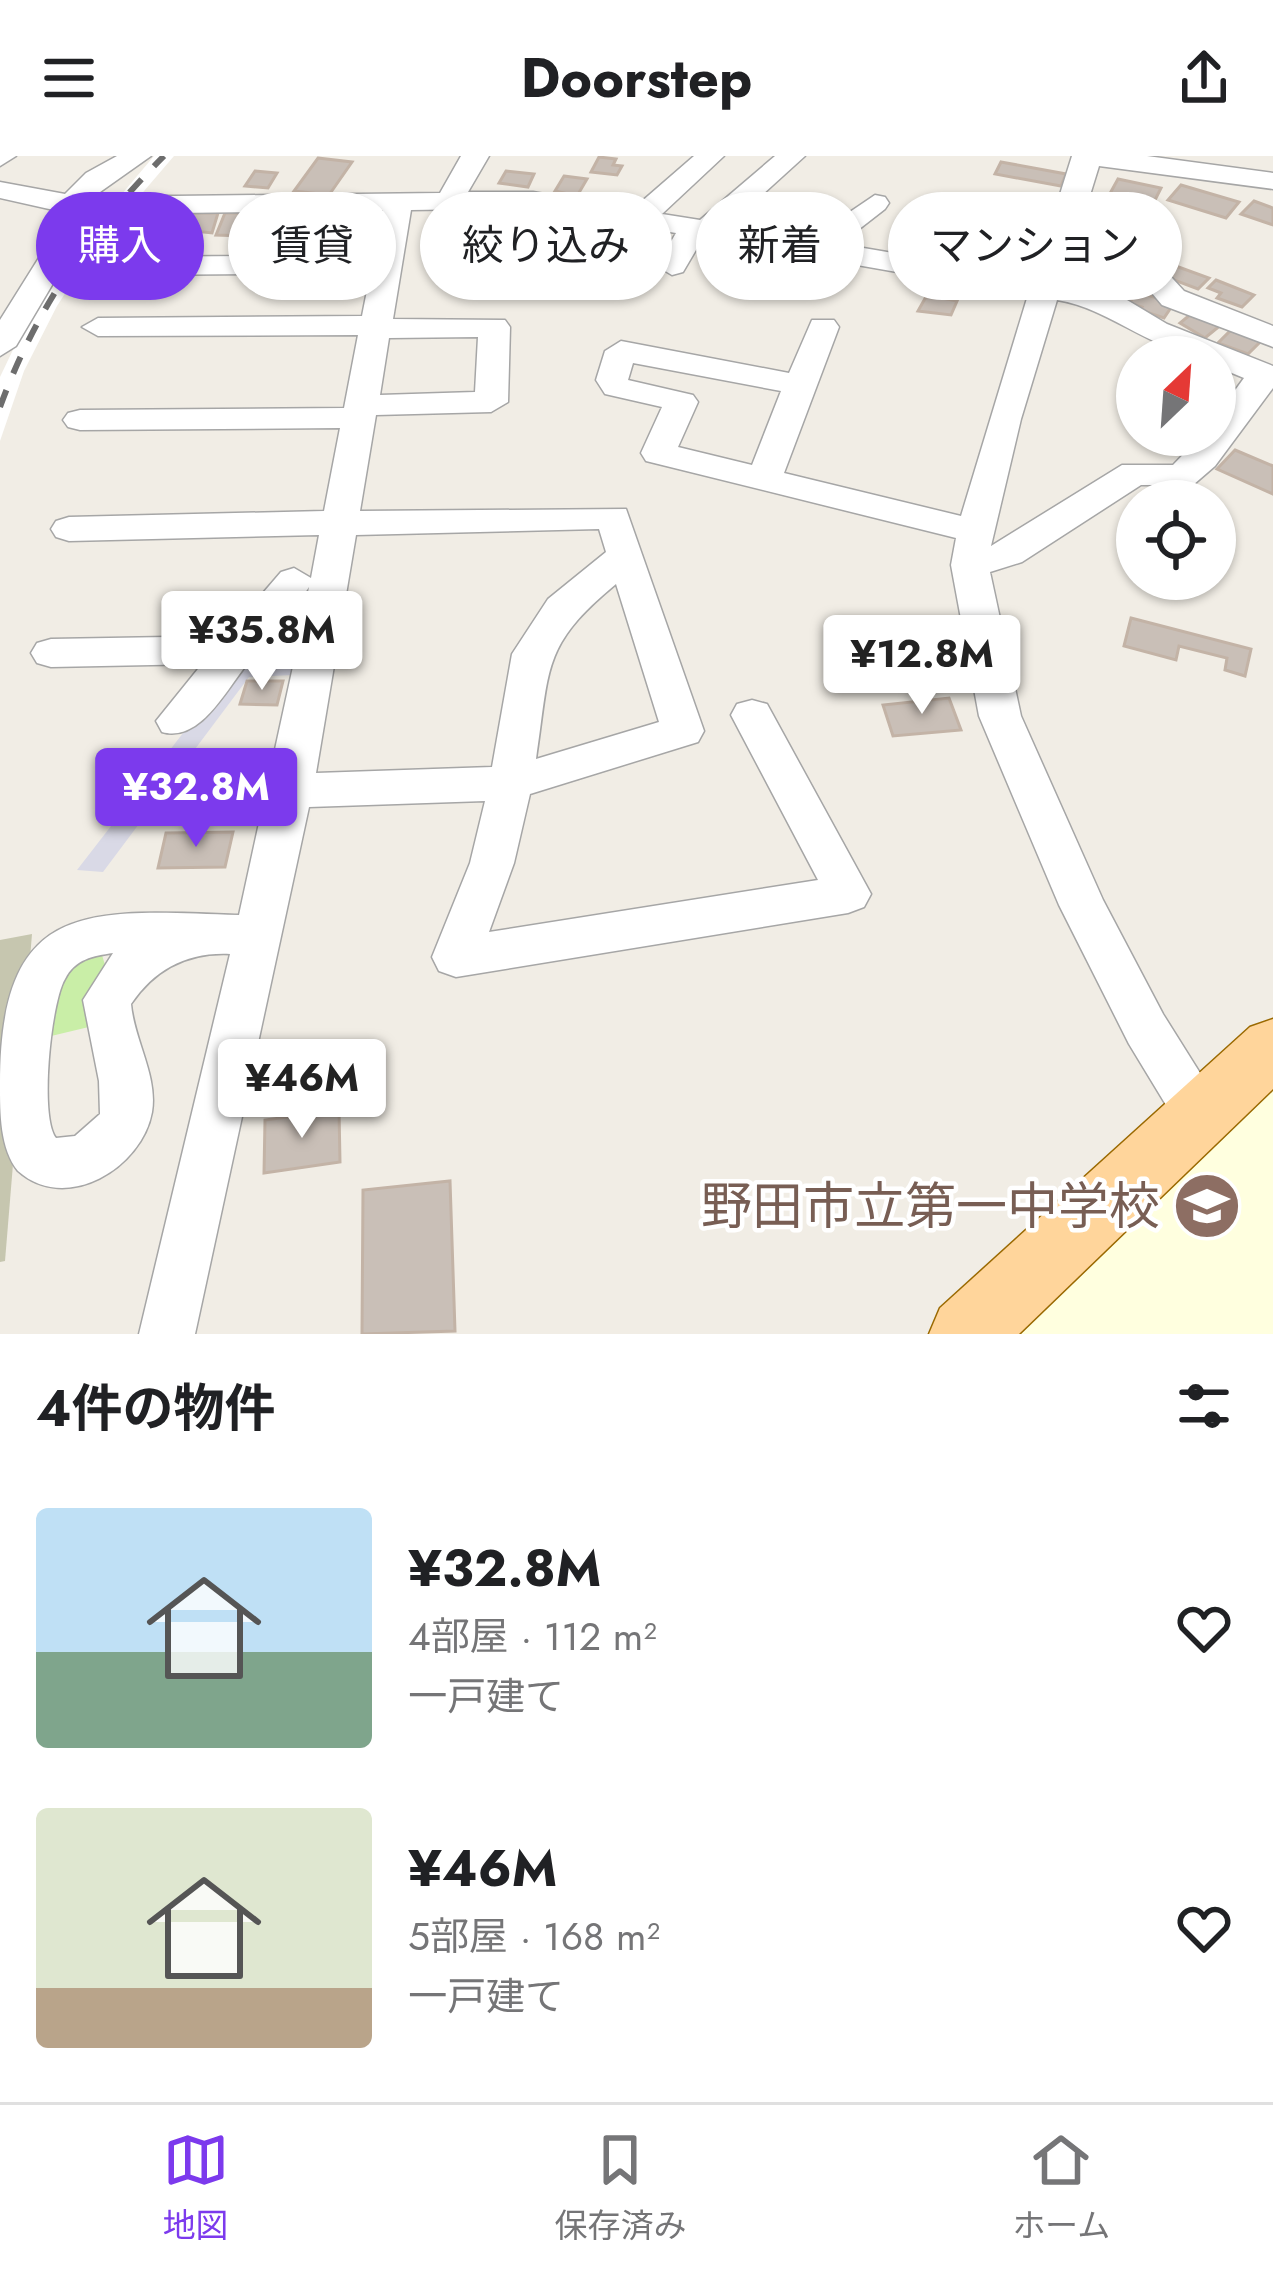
<!DOCTYPE html>
<html lang="ja">
<head>
<meta charset="utf-8">
<style>
	body { margin:0; font-family:Jost,"Noto Sans JP",sans-serif; background:#f6f6f6; color:#202124; height:100vh; display:flex; flex-direction:column; font-size:45px; white-space:nowrap }
	* { box-sizing:border-box; margin:0 }
	p { font-size:39px; color:#757577 }
	.icon { flex:none; width:66px; height:66px; fill:none; stroke:currentColor; stroke-width:2; stroke-linecap:round; stroke-linejoin:round }
	.map { position:relative; height:1178px; overflow:hidden }
	.side { display:flex; flex-direction:column; background:#fff; flex:1 }
	.side>* { flex:none }
	.banner { position:absolute; left:36px; top:36px; width:1203px; height:108px; display:flex; gap:24px }
	.needle { width:78px; rotate:25deg }
	.fabs { position:absolute; left:1116px; top:180px; display:grid; gap:24px }
	.fabs a { display:grid; place-items:center; width:120px; height:120px; border-radius:50%; background:#fff; box-shadow:0 3px 9px #0004; font-size:60px }
	.price { position:absolute; translate:-50% -102px; padding:0 27px; border-radius:12px; background:#fff; color:#222; font-size:39px; line-height:78px; filter:drop-shadow(0 3px 6px #0008) }
	.price::after { content:''; position:absolute; left:50%; top:72px; width:36px; height:27px; margin-left:-18px; background:inherit; clip-path:polygon(0 0,100% 0,50% 100%) }
	.price.current { background:#7c3aed; color:#fff }
	ul { padding:0; list-style:none }
	li { display:flex; align-items:center; gap:36px; height:300px; padding:0 36px }
	li span { display:grid; place-items:center; flex:none; width:336px; height:240px; border-radius:12px; color:#555 }
	li>.icon { margin-inline-start:auto }
	span .icon { width:144px; height:144px; fill:#fffc; stroke-width:1 }
	li b { font-size:51px }
	h2 { display:flex; justify-content:space-between; align-items:center; height:144px; padding:0 36px; font-size:51px }
	.pill { padding:0 42px; border-radius:54px; background:#fff; box-shadow:0 3px 9px #0004; font-size:42px; line-height:108px }
	.pill.current { background:#7c3aed; color:#fff }
	header { display:flex; justify-content:space-between; align-items:center; height:156px; padding:0 36px; background:#fff; font-size:54px; font-weight:700 }
	.menu { display:flex; justify-content:space-around; align-items:center; height:168px; border-top:3px solid #e0e0e0; background:#fff; font-size:33px; color:#757577 }
	.menu a { display:grid; justify-items:center; gap:6px }
	.menu .current { color:#7c3aed }
	.map>svg:first-child { display:block }
	.education { fill:#ffffdf }
	.construction { fill:#c6c6af }
	.grass { fill:#c9eea7 }
	.plaza { fill:#d9d9e6 }
	.pier { fill:#fff }
	.building { fill:#c9bfb7; stroke:#c3b3a6; stroke-width:3 }
	.lines { fill:none; stroke-linecap:round; stroke-linejoin:round }
	.minor-casing { stroke:#a6a6a6; stroke-width:3 }
	.major-casing { stroke:#9a6900; stroke-width:3 }
	.minor { fill:#fff; fill-rule:evenodd }
	.major { fill:#ffd59b; fill-rule:evenodd }
	.rail { stroke:#6d6d6d; stroke-width:6; stroke-dasharray:18 18; stroke-linecap:butt }
	.labels { text-anchor:middle; stroke-width:9; stroke-linejoin:round; paint-order:stroke }
	.near-education-label { font-size:51px; fill:#785e54; stroke:#fff; text-anchor:end }
</style>
</head>
<body>
<header><svg class="icon" aria-label="menu" viewBox="0 0 24 24"><path d="M4 6h16M4 12h16M4 18h16"/></svg>Doorstep<svg class="icon" aria-label="share" viewBox="0 0 24 24"><path d="M12 15V3M7 8l5-5 5 5M5 13v7h14v-7"/></svg></header>
<div class="map">
<svg width="1273" height="1178" viewBox="0 0 1273 1178">
	<rect width="100%" height="100%" fill="#f1ede5"/>
	<!-- education -->
	<polygon class="education" points="1273,921 1273,1178 1008,1178"/>
	<!-- construction -->
	<polygon class="construction" points="32,778 5,1105 0,1106 0,784"/>
	<!-- grass -->
	<polygon class="grass" points="101,796 106,812 93,870 47,881 50,821"/>
	<!-- plaza -->
	<polygon class="plaza" points="290,505 296,511 294,519 249,521 103,716 77,714 238,506"/>
	<!-- pier -->
	<polygon class="pier" points="154,0 174,0 91,97 57,150 24,215 0,285 0,221 21,177 61,110"/>
	<!-- building -->
	<g class="building">
		<polygon points="599,1 616,3 613,9 622,10 617,19 591,16"/>
		<polygon points="318,2 352,6 329,39 294,35"/>
		<polygon points="1001,6 1066,18 1061,30 995,18"/>
		<polygon points="255,15 277,17 268,32 245,30"/>
		<polygon points="506,15 534,18 528,31 499,27"/>
		<polygon points="564,20 587,23 577,40 555,35"/>
		<polygon points="1118,23 1161,32 1151,52 1136,49 1140,42 1108,41"/>
		<polygon points="1181,29 1239,46 1226,62 1168,44"/>
		<polygon points="1254,45 1273,52 1273,69 1241,58"/>
		<polygon points="190,57 218,57 212,77 184,74"/>
		<polygon points="225,57 253,57 245,80 216,79"/>
		<polygon points="155,58 184,60 179,77 149,76"/>
		<polygon points="1088,58 1150,73 1141,90 1078,75"/>
		<polygon points="477,72 531,74 528,88 474,86"/>
		<polygon points="1075,100 1114,109 1105,129 1066,117"/>
		<polygon points="1173,109 1209,122 1198,133 1174,124 1164,117"/>
		<polygon points="1216,124 1254,139 1242,151 1217,142 1221,137 1208,132"/>
		<polygon points="1138,136 1157,142 1172,150 1164,162 1140,154 1142,151 1129,147"/>
		<polygon points="927,139 957,145 951,159 918,155"/>
		<polygon points="1191,158 1222,168 1205,182 1180,167"/>
		<polygon points="1233,172 1263,183 1248,198 1218,187"/>
		<polygon points="1235,294 1273,310 1273,338 1217,313"/>
		<polygon points="1131,462 1251,493 1245,520 1225,514 1227,502 1179,490 1176,504 1124,490"/>
		<polygon points="247,525 283,525 277,549 240,548"/>
		<polygon points="949,542 961,574 893,580 883,549"/>
		<polygon points="233,676 225,711 158,712 166,677"/>
		<polygon points="339,954 340,1006 264,1017 265,964"/>
		<polygon points="450,1025 455,1175 362,1178 363,1034"/>
	</g>
	<g class="lines">
		<defs>
			<g id="minor">
				<polygon points="0,0 16,0 0,10"/>
				<path d="M117,0H151L93,41L440,37L461,0H489L468,36H533L633,53L694,0H724L662,58L700,64L775,0H805L729,69L810,83L875,39L885,41L889,47L885,53L840,88L1034,121L1072,0H1147L1273,17V33L1099,10L1077,81L1151,99L1184,135L1273,170V191L1162,149L1130,111L1072,98L1063,126L1112,135L1167,168L1273,210V232L1215,310L1193,329H1141L1022,406L990,416L1021,560L1103,744L1163,858L1227,960L1219,977L1201,984L1183,977L1129,888L1059,749L979,560L951,409L956,382L646,305L641,297L662,251L605,238L596,224L605,195L621,185L789,217L812,164H834L839,171L784,317L961,360L1028,139L703,82L683,116L672,119L657,110L676,77L621,68L593,109L582,112L567,103L596,63L533,52L411,54L393,163L505,164L510,171L508,246L491,256L376,259L360,355L626,353L704,575L698,586L530,638L514,707L489,776L818,724L731,559L737,548L752,544L767,548L871,738L864,751L848,757L456,821L439,815L432,801L470,707L485,645L309,651L195,1178H139L230,798C187,796 155,813 131,848C134,884 158,920 152,956C142,1012 66,1058 18,1015C0,993 0,957 0,928C0,741 89,754 239,759L294,506L248,507C226,534 200,587 162,576L156,565L202,508L51,511L37,507L31,497L37,487L51,483L226,480L281,416L294,412L311,422L319,379L69,385L56,381L51,373L56,365L69,361L324,355L340,272L80,274L68,271L63,264L68,257L80,254L344,252L358,179L98,180L82,171L98,162L362,160L383,54L290,56L272,109L257,118L122,119L107,110L122,101L245,100L262,56L94,58L16,190L0,200V164L67,57L0,42V26L65,38L86,17ZM1057,144C1114,153 1156,201 1215,201V210L1244,222L1215,262V279H1202L1173,309H1122L991,390L1021,263ZM478,181L475,236L380,239L389,182ZM633,207L781,235L752,309L678,291L698,246L693,239L628,224ZM599,373L606,396L548,443L512,498L492,611L316,617L356,379ZM616,428L659,566L536,603C550,512 541,490 616,428ZM309,431L300,478L271,479L307,434ZM113,797L83,844L99,925L100,958L75,980L56,982C39,961 51,846 65,823C75,803 93,800 113,797Z"/>
			</g>
			<polygon id="major" points="1273,863 1273,933 1019,1178 929,1178 940,1152 1250,871"/>
		</defs>
		<!-- minor casing -->
		<use href="#minor" class="minor-casing"/>
		<!-- major casing -->
		<use href="#major" class="major-casing"/>
		<!-- minor -->
		<use href="#minor" class="minor"/>
		<!-- major -->
		<use href="#major" class="major"/>
		<!-- rail -->
		<path class="rail" d="M0,251C35,154 91,73 164,0"/>
	</g>
	<!-- icons -->
	<defs>
		<symbol id="school-disc" viewBox="-11 -11 22 22"><circle r="9.5" fill="#8d6e63" stroke="#fff"/><path d="M0-5L7-2L0 1L-7-2ZM-4 1L0 2.5L4 1V4Q0 6-4 4Z" fill="#fff"/></symbol>
	</defs>
	<g fill-rule="evenodd">
		<use href="#school-disc" x="1169" y="1012" width="76" height="76"/>
	</g>
	<g class="labels">
		<!-- near-education labels -->
		<g class="near-education-label">
			<text x="1160" y="1068">野田市立第一中学校</text>
		</g>
	</g>
</svg>
<div class="fabs">
<a><svg class="needle" viewBox="-14 -14 28 28"><path d="M0-13l5 13h-10z" fill="#e53935"/><path d="M0 13l5-13h-10z" fill="#757577"/></svg></a>
<a><svg class="icon" aria-label="locate" viewBox="0 0 24 24"><circle cx="12" cy="12" r="6"/><path d="M12 2v4M12 18v4M2 12h4M18 12h4"/></svg></a>
</div>
<b class="price" style="left:262px;top:537px">¥35.8M</b>
<b class="price" style="left:922px;top:561px">¥12.8M</b>
<b class="price current" style="left:196px;top:694px">¥32.8M</b>
<b class="price" style="left:302px;top:985px">¥46M</b>
<div class="banner">
<a class="pill current">購入</a>
<a class="pill">賃貸</a>
<a class="pill">絞り込み</a>
<a class="pill">新着</a>
<a class="pill">マンション</a>
</div>
</div>
<section class="side">
<h2>4件の物件<svg class="icon" aria-label="filters" viewBox="0 0 24 24"><path d="M4 7h16M4 17h16"/><circle cx="9" cy="7" r="2"/><circle cx="15" cy="17" r="2"/></svg></h2>
<ul>
<li><span style="background:linear-gradient(#bfe0f5 60%,#7fa58c 0)"><svg class="icon" aria-label="home" viewBox="0 0 24 24"><path d="M3 11l9-7 9 7M6 9v11h12V9"/></svg></span><div><b>¥32.8M</b><p>4部屋 · 112 m²</p><p>一戸建て</p></div><svg class="icon" aria-label="heart" viewBox="0 0 24 24"><path d="M12 20l-8-8c-3-5 5-10 8-4 3-6 11-1 8 4z"/></svg></li>
<li><span style="background:linear-gradient(#dfe7d0 75%,#b9a48a 0)"><svg class="icon" aria-label="home" viewBox="0 0 24 24"><path d="M3 11l9-7 9 7M6 9v11h12V9"/></svg></span><div><b>¥46M</b><p>5部屋 · 168 m²</p><p>一戸建て</p></div><svg class="icon" aria-label="heart" viewBox="0 0 24 24"><path d="M12 20l-8-8c-3-5 5-10 8-4 3-6 11-1 8 4z"/></svg></li>
</ul>
</section>
<nav class="menu">
<a class="current"><svg class="icon" aria-label="map" viewBox="0 0 24 24"><path d="M3 6l6-2 6 2 6-2v14l-6 2-6-2-6 2zM9 4v14M15 6v14"/></svg>地図</a>
<a><svg class="icon" aria-label="saved" viewBox="0 0 24 24"><path d="M7 4h10v16l-5-4-5 4z"/></svg>保存済み</a>
<a><svg class="icon" aria-label="home" viewBox="0 0 24 24"><path d="M3 11l9-7 9 7M6 9v11h12V9"/></svg>ホーム</a>
</nav>
</body>
</html>
